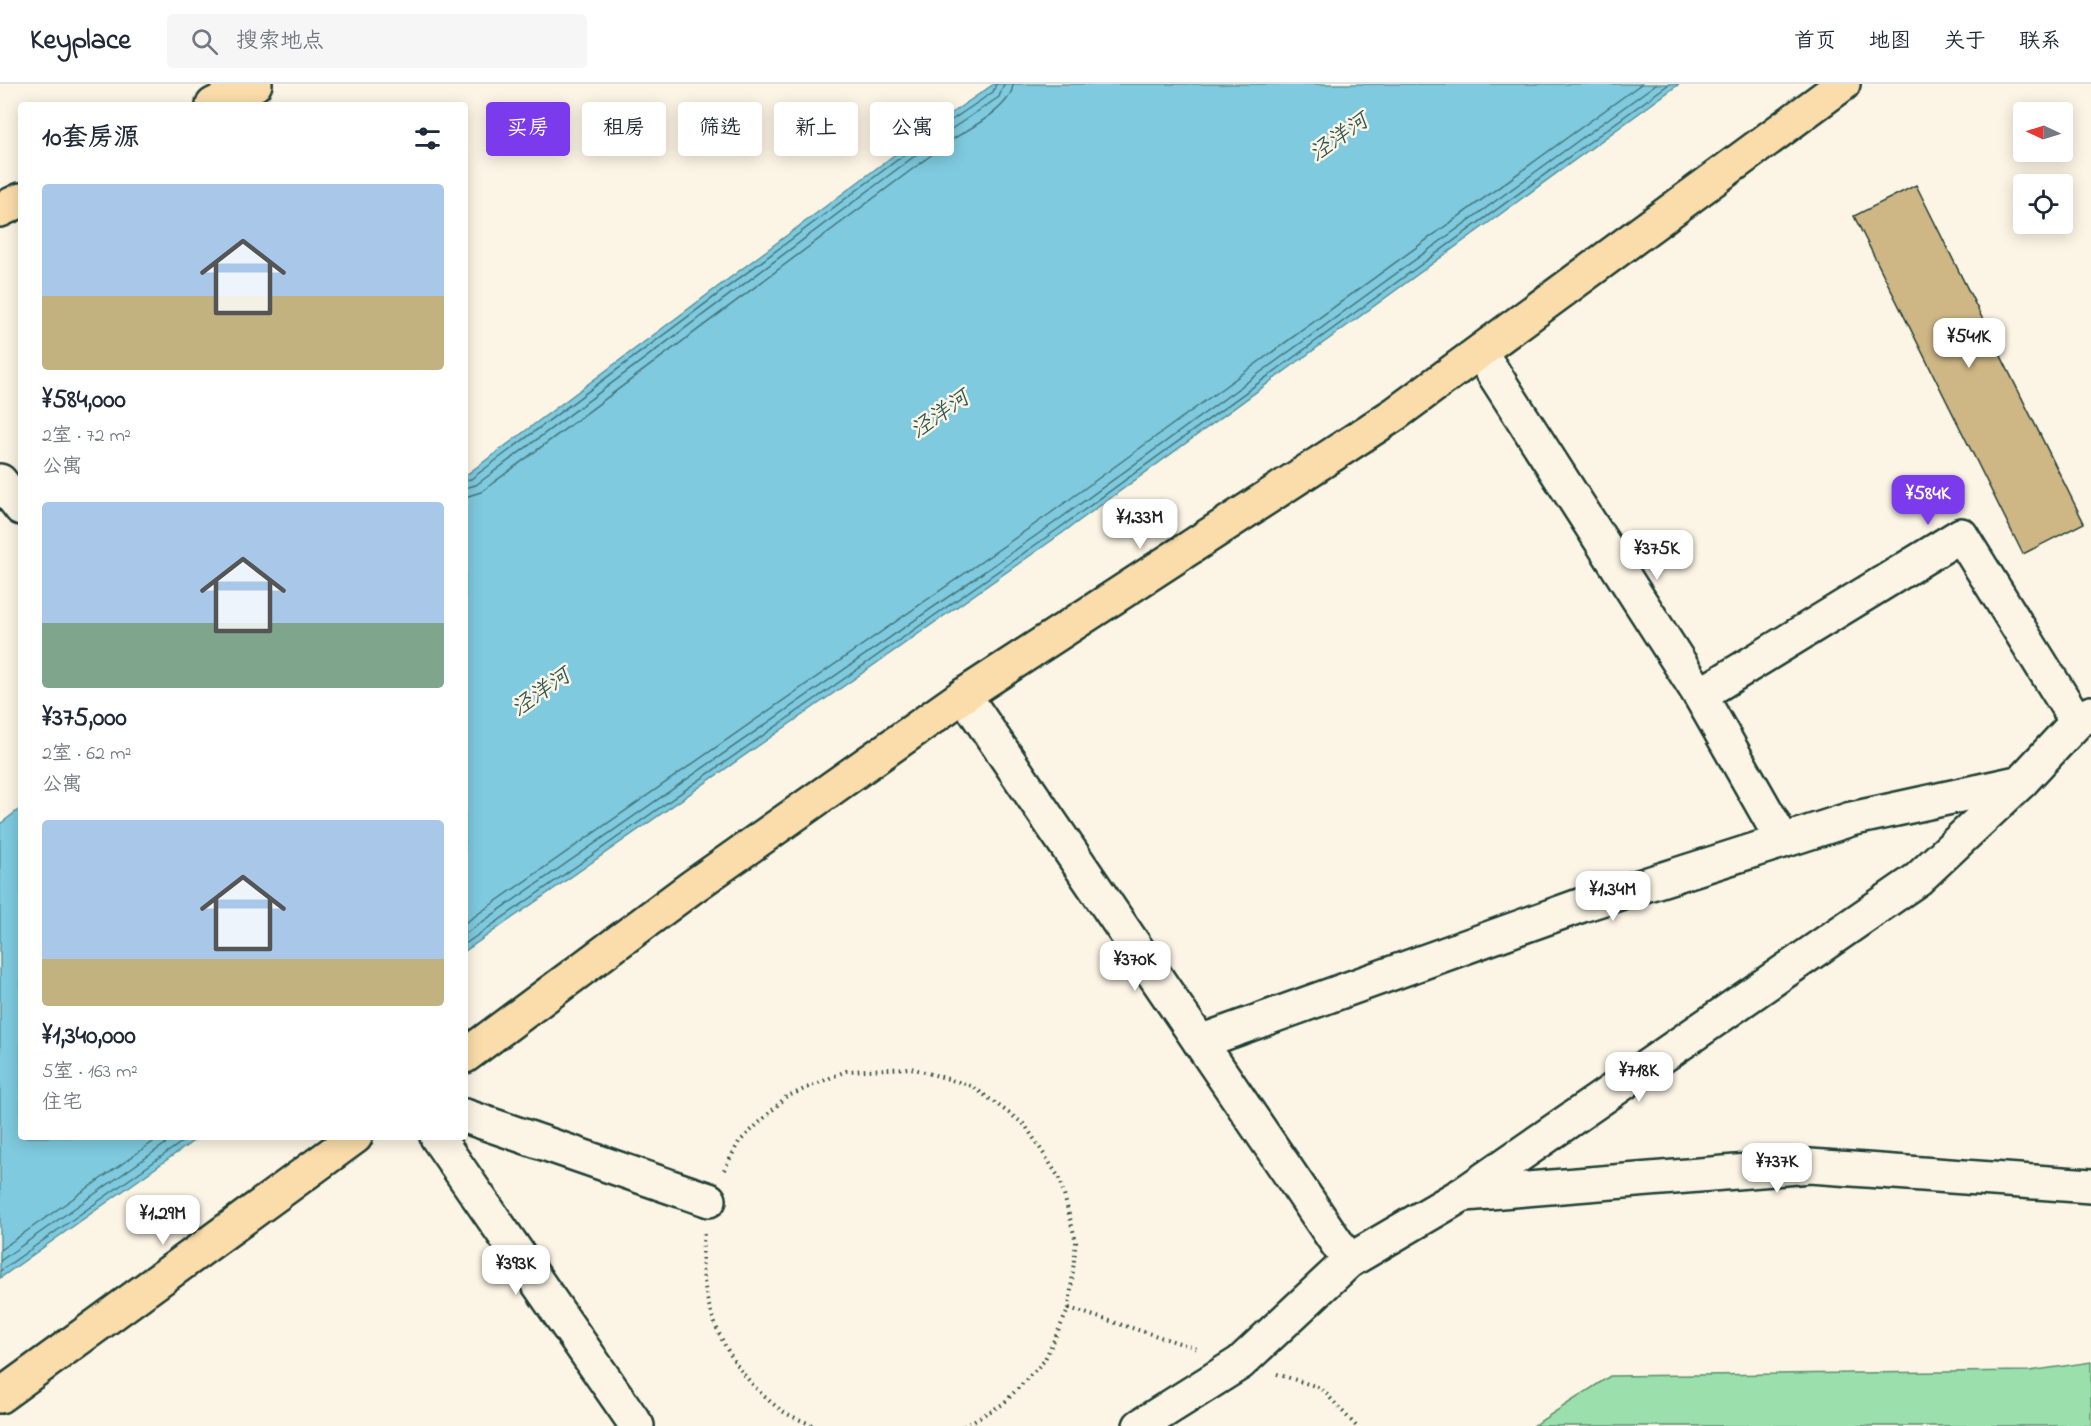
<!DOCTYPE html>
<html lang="zh">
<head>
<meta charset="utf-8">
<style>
	body { margin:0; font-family:"Indie Flower","LXGW WenKai TC",sans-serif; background:#f6f6f7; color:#1f2937; height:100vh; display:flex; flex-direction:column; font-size:22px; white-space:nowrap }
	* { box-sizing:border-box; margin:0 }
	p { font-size:20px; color:#747a83 }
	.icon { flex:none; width:33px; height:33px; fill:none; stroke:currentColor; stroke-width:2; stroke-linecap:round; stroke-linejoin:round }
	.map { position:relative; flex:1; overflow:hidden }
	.drawer { position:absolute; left:18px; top:18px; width:450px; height:1038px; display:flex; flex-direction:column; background:#fff; border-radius:6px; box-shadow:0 3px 15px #0003 }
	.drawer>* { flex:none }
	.top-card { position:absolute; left:486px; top:18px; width:570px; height:54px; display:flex; gap:12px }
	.needle { width:39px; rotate:274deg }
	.tools { position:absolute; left:2013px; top:18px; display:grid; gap:12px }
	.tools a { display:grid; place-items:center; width:60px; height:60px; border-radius:6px; background:#fff; box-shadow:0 3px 15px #0003; font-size:30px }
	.price { position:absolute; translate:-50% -51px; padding:0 14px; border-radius:12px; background:#fff; color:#222; font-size:20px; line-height:39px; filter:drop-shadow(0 2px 3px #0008) }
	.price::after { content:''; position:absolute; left:50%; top:36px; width:18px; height:14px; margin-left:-9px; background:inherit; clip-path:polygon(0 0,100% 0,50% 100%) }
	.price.selected { background:#7c3aed; color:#fff }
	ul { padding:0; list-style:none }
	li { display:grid; align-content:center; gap:12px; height:318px; padding:0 24px }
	li span { display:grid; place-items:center; height:186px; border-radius:6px; color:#555 }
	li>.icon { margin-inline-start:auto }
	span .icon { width:108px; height:108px; fill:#fffc; stroke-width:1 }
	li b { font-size:26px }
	h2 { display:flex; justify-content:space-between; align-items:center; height:72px; padding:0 24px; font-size:26px }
	.chip { padding:0 21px; border-radius:6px; background:#fff; box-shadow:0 3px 15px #0003; font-size:21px; line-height:54px }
	.chip.selected { background:#7c3aed; color:#fff }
	header { display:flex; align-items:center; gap:36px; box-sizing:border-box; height:84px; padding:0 30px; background:#fff; border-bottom:2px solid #e0e1e3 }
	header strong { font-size:28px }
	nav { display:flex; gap:33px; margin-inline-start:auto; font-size:21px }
	.search { width:420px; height:54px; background:#f6f6f7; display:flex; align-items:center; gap:15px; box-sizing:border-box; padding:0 21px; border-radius:6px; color:#747a83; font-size:22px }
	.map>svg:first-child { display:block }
	.green { fill:#9adfac; stroke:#5c8e70; stroke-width:1.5 }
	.water { fill:#7fcadf; stroke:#59929b; stroke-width:1.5 }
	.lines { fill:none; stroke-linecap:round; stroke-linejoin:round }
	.shore { stroke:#457578; stroke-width:1.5 }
	.building { fill:#ceb685; stroke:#1f3d34; stroke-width:1.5 }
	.minor-casing { stroke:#1f3d34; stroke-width:38 }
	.major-casing { stroke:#1f3d34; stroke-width:38 }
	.path { stroke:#1f3d34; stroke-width:4; stroke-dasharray:1.5 4.5; stroke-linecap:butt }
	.minor { stroke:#fcf5e5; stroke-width:33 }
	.major { stroke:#fbddab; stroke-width:33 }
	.labels { text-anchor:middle; stroke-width:5; stroke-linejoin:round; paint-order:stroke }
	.water-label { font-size:22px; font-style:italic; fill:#325956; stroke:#fcf5e5 }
</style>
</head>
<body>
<header>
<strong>Keyplace</strong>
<div class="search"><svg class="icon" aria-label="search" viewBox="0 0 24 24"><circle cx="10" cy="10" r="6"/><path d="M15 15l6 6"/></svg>搜索地点</div>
<nav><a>首页</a><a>地图</a><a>关于</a><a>联系</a></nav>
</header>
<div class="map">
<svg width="2091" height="1342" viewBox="0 0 2091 1342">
	<rect width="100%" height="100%" fill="#fcf5e5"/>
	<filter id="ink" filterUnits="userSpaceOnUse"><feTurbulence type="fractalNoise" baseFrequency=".0167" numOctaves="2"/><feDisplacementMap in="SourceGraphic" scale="12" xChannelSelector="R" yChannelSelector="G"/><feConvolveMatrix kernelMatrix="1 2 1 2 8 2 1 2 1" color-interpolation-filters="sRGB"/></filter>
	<g filter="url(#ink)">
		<!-- green -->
		<polygon class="green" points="2091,1278 2091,1342 1533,1342 1610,1292 2030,1287"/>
		<!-- water -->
		<g class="water">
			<polygon points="994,0 1679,0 1061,450 465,867 465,392 937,39"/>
			<polygon points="21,724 21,1053 199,1053 0,1194 0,740"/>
		</g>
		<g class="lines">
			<!-- shore -->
			<g class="shore">
				<polyline points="465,396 471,395 940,44 993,8 996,0"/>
				<polyline points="465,404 476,401 944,50 999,13 1004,0"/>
				<path d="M465,413L481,408L950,57C968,45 1012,24 1013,0"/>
				<polyline points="465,839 1048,431 1641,0"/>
				<polyline points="465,850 1054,439 1656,0"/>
				<polyline points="465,860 1058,445 1669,0"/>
				<polyline points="0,1166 160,1053"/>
				<polyline points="0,1177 175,1053"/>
				<polyline points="0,1187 189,1053"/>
			</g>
		</g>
		<!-- building -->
		<polygon class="building" points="1916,101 2084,439 2023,470 1854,132"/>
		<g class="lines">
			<defs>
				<g id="minor">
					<polyline points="1480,268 1700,611 1783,757"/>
					<polyline points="0,397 21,424"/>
					<polyline points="964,611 1349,1177"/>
					<polyline points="1700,611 1961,451 2077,638"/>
					<polyline points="1200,958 1582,821 1783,757 1851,735 2021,698"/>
					<polyline points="465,1032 709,1116"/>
					<polyline points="437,1053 637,1342"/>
					<polyline points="1465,1110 1810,1082 2091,1102"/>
					<polyline points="1140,1342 1240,1279 1349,1177 1463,1110 1918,795 2021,698 2077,638 2091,629"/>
				</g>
				<g id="major">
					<polyline points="213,21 255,0"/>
					<polyline points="0,126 21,116"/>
					<polyline points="465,972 692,803 964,611 1395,330 1843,0"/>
					<polyline points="0,1312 355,1053"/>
				</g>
			</defs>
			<!-- minor casing -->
			<use href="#minor" class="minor-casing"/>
			<!-- major casing -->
			<use href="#major" class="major-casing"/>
			<!-- path -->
			<g class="path">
				<polyline points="724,1086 739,1058 786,1013 846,987 911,984 972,1002 1025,1041 1060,1095 1076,1158 1069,1224 1044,1277 1003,1320 964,1342"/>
				<path d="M704,1150C695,1217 726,1286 781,1326C791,1333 804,1337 814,1342"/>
				<polyline points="1069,1224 1198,1265"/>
				<polyline points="1277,1290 1321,1304 1356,1342"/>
			</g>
			<!-- minor -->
			<use href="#minor" class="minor"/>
			<!-- major -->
			<use href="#major" class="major"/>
		</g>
	</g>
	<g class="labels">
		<!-- water labels -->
		<g class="water-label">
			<text transform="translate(1338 52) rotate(-35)" y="8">泾洋河</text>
			<text transform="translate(939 329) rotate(-35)" y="8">泾洋河</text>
			<text transform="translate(540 607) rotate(-35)" y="8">泾洋河</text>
		</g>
	</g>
</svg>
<div class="tools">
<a><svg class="needle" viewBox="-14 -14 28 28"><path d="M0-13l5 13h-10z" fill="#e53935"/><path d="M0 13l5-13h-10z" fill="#747a83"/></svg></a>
<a><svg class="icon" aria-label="locate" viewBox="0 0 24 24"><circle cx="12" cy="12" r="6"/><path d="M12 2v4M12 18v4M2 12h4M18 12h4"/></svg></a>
</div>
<b class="price" style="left:1969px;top:285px">¥541K</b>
<b class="price selected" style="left:1928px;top:442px">¥584K</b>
<b class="price" style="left:1140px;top:466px">¥1.33M</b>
<b class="price" style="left:1657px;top:497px">¥375K</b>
<b class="price" style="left:1613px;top:838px">¥1.34M</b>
<b class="price" style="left:1135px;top:908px">¥370K</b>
<b class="price" style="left:1639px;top:1019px">¥718K</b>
<b class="price" style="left:1777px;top:1110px">¥737K</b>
<b class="price" style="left:163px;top:1162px">¥1.29M</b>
<b class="price" style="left:516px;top:1212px">¥393K</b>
<div class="top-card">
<a class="chip selected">买房</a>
<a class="chip">租房</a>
<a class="chip">筛选</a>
<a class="chip">新上</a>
<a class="chip">公寓</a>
</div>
<section class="drawer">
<h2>10套房源<svg class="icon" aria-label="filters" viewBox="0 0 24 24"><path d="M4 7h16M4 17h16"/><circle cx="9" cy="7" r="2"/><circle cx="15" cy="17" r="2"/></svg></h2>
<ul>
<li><span style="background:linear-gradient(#a9c7e8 60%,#c2b280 0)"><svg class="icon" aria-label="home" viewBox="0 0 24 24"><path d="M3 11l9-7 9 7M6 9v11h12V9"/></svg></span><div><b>¥584,000</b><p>2室 · 72 m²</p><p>公寓</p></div></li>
<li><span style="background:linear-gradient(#a9c7e8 65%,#7fa58c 0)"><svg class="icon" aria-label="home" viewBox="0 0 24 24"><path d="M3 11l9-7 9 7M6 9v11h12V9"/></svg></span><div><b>¥375,000</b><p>2室 · 62 m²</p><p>公寓</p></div></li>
<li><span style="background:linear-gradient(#a9c7e8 75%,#c2b280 0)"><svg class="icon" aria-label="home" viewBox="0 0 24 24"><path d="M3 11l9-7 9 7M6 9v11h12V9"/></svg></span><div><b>¥1,340,000</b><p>5室 · 163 m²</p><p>住宅</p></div></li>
</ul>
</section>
</div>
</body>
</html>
